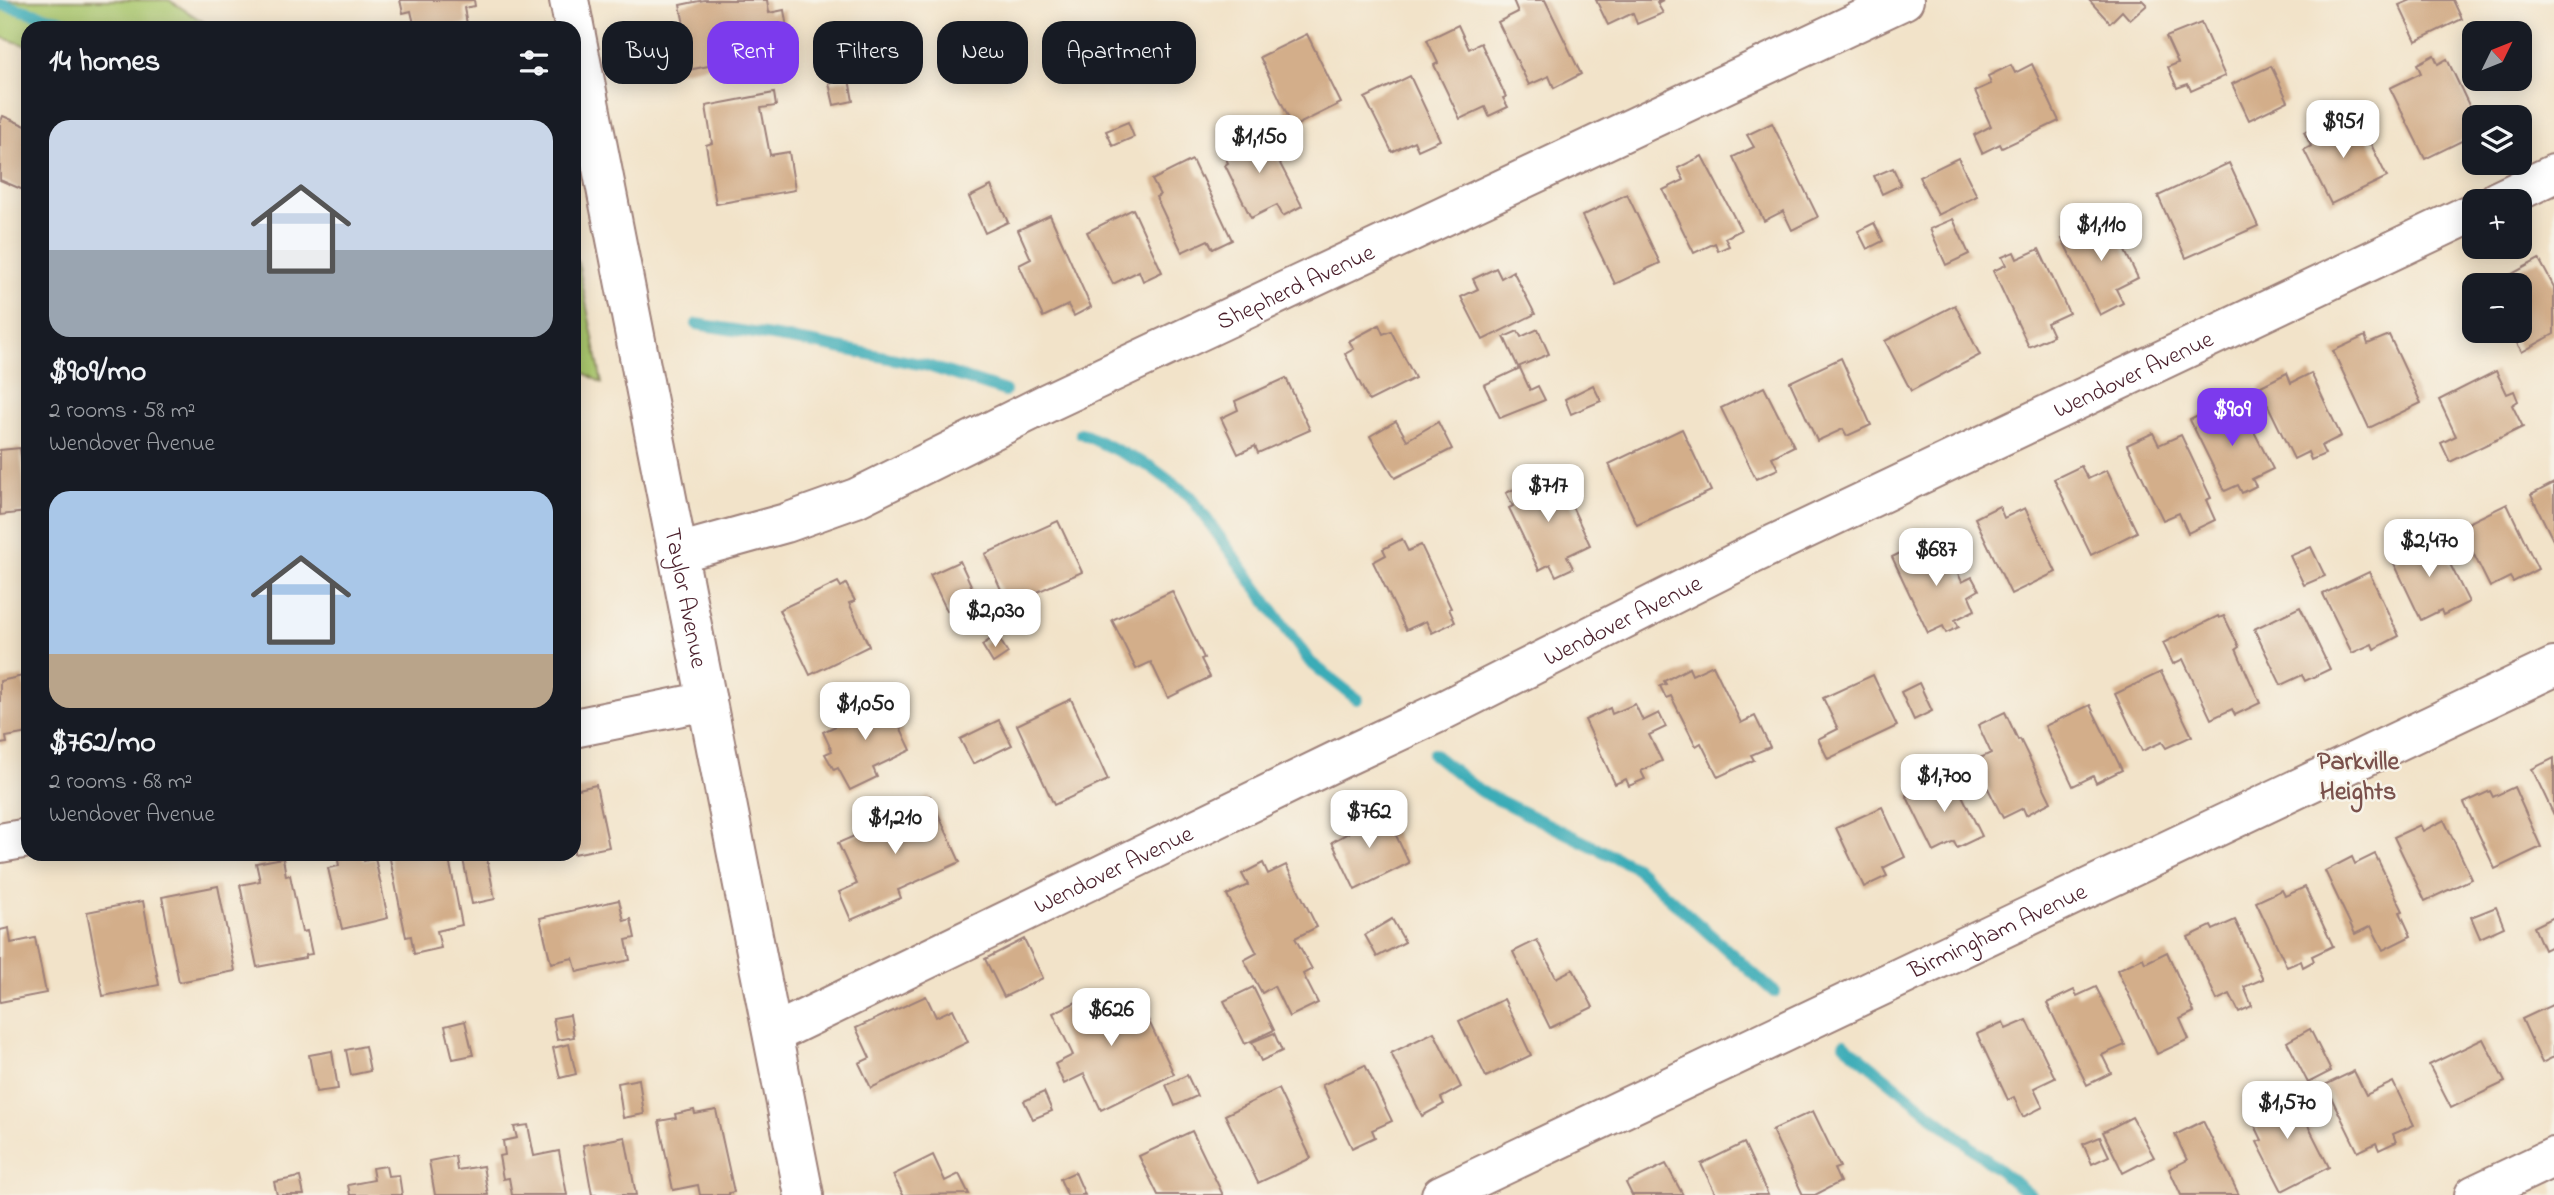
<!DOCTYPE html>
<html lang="en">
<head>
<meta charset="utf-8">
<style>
	body { margin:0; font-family:"Indie Flower",sans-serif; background:#20242c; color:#f1f3f6; height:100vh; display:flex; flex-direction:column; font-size:26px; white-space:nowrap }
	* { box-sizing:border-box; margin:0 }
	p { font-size:23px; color:#9ea1a6 }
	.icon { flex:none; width:38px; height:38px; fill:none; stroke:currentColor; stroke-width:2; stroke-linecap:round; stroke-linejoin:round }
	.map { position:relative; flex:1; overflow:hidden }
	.panel { position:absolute; left:21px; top:21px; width:560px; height:840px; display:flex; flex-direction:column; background:#171b24; border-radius:21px; box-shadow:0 4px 18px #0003 }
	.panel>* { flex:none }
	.guide { position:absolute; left:602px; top:21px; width:665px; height:63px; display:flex; gap:14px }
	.needle { width:46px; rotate:47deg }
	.tools { position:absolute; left:2462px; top:21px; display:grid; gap:14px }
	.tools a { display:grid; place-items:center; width:70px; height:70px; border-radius:14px; background:#171b24; box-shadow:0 4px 18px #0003; font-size:35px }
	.price { position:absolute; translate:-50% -60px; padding:0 16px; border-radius:14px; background:#fff; color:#222; font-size:23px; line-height:46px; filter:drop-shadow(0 2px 4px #0008) }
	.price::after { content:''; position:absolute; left:50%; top:42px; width:21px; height:16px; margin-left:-10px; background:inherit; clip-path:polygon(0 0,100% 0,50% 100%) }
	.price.current { background:#7c3aed; color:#fff }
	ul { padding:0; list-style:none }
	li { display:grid; align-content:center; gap:14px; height:371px; padding:0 28px }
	li span { display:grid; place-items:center; height:217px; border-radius:21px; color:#555 }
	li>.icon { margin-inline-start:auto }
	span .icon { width:126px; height:126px; fill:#fffc; stroke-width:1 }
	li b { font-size:30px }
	h2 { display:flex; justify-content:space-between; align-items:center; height:84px; padding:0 28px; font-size:30px }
	.tag { padding:0 24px; border-radius:21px; background:#171b24; box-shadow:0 4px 18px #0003; font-size:24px; line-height:63px }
	.tag.current { background:#7c3aed; color:#fff }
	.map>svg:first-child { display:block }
	.green { fill:#aac76e; stroke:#7a734c; stroke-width:2 }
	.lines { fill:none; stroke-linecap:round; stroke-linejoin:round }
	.stream { stroke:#3bacb7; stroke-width:12 }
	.building { fill:#d3ae8a }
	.street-casing { stroke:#9e817a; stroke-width:42 }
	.secondary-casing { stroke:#9e817a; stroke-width:42 }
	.street { stroke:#fff; stroke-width:38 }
	.secondary { stroke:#fff; stroke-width:38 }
	.labels { text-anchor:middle; stroke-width:5; stroke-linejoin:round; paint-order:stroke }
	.street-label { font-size:24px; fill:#4a1f2b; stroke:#f7f3e8 }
	.neighbourhood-label { font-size:26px; font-weight:bold; fill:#7a514c; stroke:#f7f3e8 }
</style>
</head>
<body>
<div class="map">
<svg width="2554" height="1195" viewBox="0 0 2554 1195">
	<rect width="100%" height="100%" fill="#f7f3e8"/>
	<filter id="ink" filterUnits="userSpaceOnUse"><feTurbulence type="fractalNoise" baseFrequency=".0143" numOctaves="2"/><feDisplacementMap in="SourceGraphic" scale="14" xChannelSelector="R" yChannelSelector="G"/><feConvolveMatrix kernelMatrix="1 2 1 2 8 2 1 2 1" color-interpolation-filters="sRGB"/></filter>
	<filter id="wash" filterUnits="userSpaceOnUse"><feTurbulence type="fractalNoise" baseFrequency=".00686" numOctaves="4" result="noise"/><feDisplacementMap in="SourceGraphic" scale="28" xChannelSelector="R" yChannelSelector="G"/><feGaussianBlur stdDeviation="1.57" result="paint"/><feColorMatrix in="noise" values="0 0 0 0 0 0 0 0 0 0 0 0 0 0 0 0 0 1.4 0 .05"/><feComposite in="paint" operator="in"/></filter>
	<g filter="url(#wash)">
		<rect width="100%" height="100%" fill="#f2e3c9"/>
		<!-- green -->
		<g class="green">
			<polygon points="0,0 169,0 213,28 28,28 28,46 0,37"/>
			<polygon points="574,260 578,262 602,383 574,367"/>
		</g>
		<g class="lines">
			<!-- stream -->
			<g class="stream">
				<polyline points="0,4 88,28"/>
				<polyline points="697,324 808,342 925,365 1005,391"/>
				<polyline points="1081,433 1151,467 1190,496 1310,662 1357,699"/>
				<polyline points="1433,754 1480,791 1635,867 1774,992"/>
				<polyline points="1844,1044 2030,1195"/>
			</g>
		</g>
		<g id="blocks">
			<!-- building -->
			<g class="building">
				<polygon points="400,0 474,0 475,6 464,8 467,24 445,28 415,28 411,11 403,13"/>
				<polygon points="704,0 767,0 769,13 784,10 787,28 773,31 777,53 677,72 671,42 687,39 680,5"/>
				<polygon points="1513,0 1545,0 1581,74 1554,88 1549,76 1529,85 1498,22 1518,12"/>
				<polygon points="1596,0 1663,0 1657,3 1663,13 1637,24 1633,13 1608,25"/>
				<polygon points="2089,0 2142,0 2147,5 2130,20 2122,11 2110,23"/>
				<polygon points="2411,0 2453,0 2462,19 2416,41 2399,5"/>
				<polygon points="2201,23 2225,76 2191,91 2188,84 2177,88 2168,67 2178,63 2166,37"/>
				<polygon points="1458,25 1469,49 1481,43 1506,97 1503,98 1508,107 1489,116 1485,107 1460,119 1434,65 1438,63 1427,40"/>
				<polygon points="1307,34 1341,103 1293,127 1260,57"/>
				<polygon points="2434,55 2438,64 2447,59 2474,116 2474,135 2425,159 2390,88 2421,73 2417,64"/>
				<polygon points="2032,64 2059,121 2002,148 2000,144 1982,153 1974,135 1991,126 1975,91 1991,84 1988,76 2011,65 2015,73"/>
				<polygon points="2271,66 2288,101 2249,120 2232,84"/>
				<polygon points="1410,76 1440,140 1418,150 1414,141 1392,152 1365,98"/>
				<polygon points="849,79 853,101 834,105 829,83"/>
				<polygon points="774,93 776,106 761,108 770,155 789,152 795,190 716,204 706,145 712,143 706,106"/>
				<polygon points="3,116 28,127 28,192 0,180 0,123"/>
				<polygon points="2328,120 2335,133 2360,122 2387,177 2331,204 2304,150 2311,146 2304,132"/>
				<polygon points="1128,122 1134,137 1113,146 1106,131"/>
				<polygon points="1772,123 1818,217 1792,230 1783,211 1764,221 1733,157 1754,147 1747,135"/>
				<polygon points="1261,127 1302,206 1283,216 1277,205 1251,218 1225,165 1228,163 1220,148"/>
				<polygon points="1702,156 1741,230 1725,238 1729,246 1718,251 1715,243 1694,253 1663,190 1684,180 1678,168"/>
				<polygon points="1958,158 1977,196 1938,215 1919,177"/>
				<polygon points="1192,160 1200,177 1202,176 1232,240 1213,249 1208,240 1182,252 1156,197 1160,195 1152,180"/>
				<polygon points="2229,163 2258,226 2186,258 2158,196"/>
				<polygon points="1893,168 1901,185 1882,194 1874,176"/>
				<polygon points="991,186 1008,222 985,233 969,197"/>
				<polygon points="1627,194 1660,263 1615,284 1582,216"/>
				<polygon points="1133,209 1162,272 1143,281 1139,271 1113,284 1087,232"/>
				<polygon points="1050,215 1091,307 1074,316 1068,305 1043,317 1019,265 1031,259 1018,230"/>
				<polygon points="2108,216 2138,278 2116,289 2123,303 2100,315 2062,239"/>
				<polygon points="1953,219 1969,254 1946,265 1930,229"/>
				<polygon points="1874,223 1883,241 1867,249 1858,231"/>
				<polygon points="2039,249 2069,313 2047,323 2053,336 2029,347 1993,271 2006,265 2002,257 2014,252 2017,259"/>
				<polygon points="2539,259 2554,287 2554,334 2522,352 2510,331 2520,331 2520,285 2492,285"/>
				<polygon points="1496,268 1501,278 1513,271 1535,314 1483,340 1461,297 1478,289 1473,279"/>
				<polygon points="1955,305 1980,355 1911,391 1885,341"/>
				<polygon points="1379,325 1383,334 1391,331 1415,378 1369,401 1345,354 1354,349 1349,341"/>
				<polygon points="1538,329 1549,354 1518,367 1504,337 1518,331 1521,337"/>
				<polygon points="2389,335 2421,403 2369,428 2333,351 2365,336 2368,344"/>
				<polygon points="1841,358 1871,425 1847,436 1843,429 1817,441 1790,382"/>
				<polygon points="1520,368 1530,390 1538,386 1545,400 1500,418 1484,385"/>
				<polygon points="2496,371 2507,394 2514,391 2518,401 2512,405 2523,427 2450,462 2441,443 2456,436 2439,400"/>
				<polygon points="2287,373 2291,383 2311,373 2341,436 2321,446 2325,454 2311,460 2308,452 2294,459 2259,387"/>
				<polygon points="1286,378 1310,430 1258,453 1255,446 1238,454 1221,418 1238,410 1235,401"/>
				<polygon points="1593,385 1601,401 1571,414 1565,399"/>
				<polygon points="1764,387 1794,446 1772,457 1778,469 1756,479 1721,408"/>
				<polygon points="2241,406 2273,469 2252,479 2256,486 2242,493 2238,485 2225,491 2190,420 2216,407 2220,416"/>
				<polygon points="1396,421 1407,440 1438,422 1452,449 1395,478 1370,436"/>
				<polygon points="1682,429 1711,491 1637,525 1609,464"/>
				<polygon points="2153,433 2159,445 2181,435 2211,498 2206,500 2215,520 2188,533 2179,513 2163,520 2127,445"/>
				<polygon points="20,448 27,512 0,515 0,450"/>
				<polygon points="2081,466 2088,479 2107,470 2137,532 2091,555 2054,479"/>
				<polygon points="1540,477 1546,490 1561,483 1590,545 1567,556 1573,568 1556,576 1550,564 1539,570 1509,508 1513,506 1506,493"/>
				<polygon points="2554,483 2554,542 2531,495"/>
				<polygon points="2507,504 2538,569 2513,582 2510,577 2490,587 2460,527"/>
				<polygon points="1999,506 2004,518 2025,508 2056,572 2011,594 1975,518"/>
				<polygon points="1058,521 1082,572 1008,605 985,554"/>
				<polygon points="2409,538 2414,551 2438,540 2469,602 2443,615 2441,610 2421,620 2393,561 2400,558 2394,544"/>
				<polygon points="1402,539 1408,551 1421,545 1451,608 1449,609 1455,622 1432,633 1426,621 1406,630 1373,562 1386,555 1383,549"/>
				<polygon points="1919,544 1926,557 1945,547 1962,582 1972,577 1979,590 1969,596 1975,610 1955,620 1959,627 1946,633 1943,626 1928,633 1892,557"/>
				<polygon points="2311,547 2325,576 2304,585 2290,556"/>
				<polygon points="960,561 976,596 947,611 930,575"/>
				<polygon points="2369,572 2399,636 2374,649 2372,644 2352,653 2323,594"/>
				<polygon points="838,582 841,587 846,584 855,601 849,603 869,646 810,675 779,610"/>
				<polygon points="1172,591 1204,658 1201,659 1210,677 1168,698 1151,662 1136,669 1112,620"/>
				<polygon points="2300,607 2330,669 2305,681 2302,675 2281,685 2254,629"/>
				<polygon points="2218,616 2219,618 2224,616 2239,647 2236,649 2260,703 2235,715 2232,709 2211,719 2183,659 2173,664 2163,643"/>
				<polygon points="997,635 1008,653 993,663 982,645"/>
				<polygon points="1713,665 1741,723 1755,716 1770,747 1751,755 1754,760 1718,777 1701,743 1696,746 1671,696 1666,698 1660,686 1666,684 1664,681 1689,668 1692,675"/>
				<polygon points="2161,672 2192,736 2166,748 2162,742 2142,751 2115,694"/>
				<polygon points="1873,675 1897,726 1828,759 1818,739 1838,729 1823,698"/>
				<polygon points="23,676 28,702 28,733 6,737 7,743 0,744 0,681"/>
				<polygon points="1919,683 1932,711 1914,720 1901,692"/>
				<polygon points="874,699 878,705 888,701 911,750 873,768 877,777 850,790 838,768 834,770 825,754 832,751 823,732 846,721 843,714"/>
				<polygon points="1071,699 1108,780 1054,805 1017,725"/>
				<polygon points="1635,704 1643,721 1659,713 1666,727 1649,735 1662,761 1641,771 1645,779 1629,786 1626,779 1615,784 1585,720 1610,708 1612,714"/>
				<polygon points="2090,705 2122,770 2096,783 2093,776 2073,786 2045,726"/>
				<polygon points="2005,712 2018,740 2020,739 2051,802 2026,815 2023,808 2003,818 1974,761 1991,753 1978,725"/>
				<polygon points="999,720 1012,745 973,764 960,739"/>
				<polygon points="2554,758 2554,815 2532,769"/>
				<polygon points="1951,773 1982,836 1957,848 1954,842 1934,852 1906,795"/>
				<polygon points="596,785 609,847 574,854 574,790"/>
				<polygon points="2514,787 2541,847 2495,869 2464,803 2490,791 2493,797"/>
				<polygon points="930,796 960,862 898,890 901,898 851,920 839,892 857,884 838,843 864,832 863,827"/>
				<polygon points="1882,807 1905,857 1883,868 1887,876 1864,887 1836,828"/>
				<polygon points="1365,813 1370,824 1387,816 1409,863 1355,890 1332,842 1348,833 1343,824"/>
				<polygon points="2444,820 2472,879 2425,901 2394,837 2420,825 2423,831"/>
				<polygon points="337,854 362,854 364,861 375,858 388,918 342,929 328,868 339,866"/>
				<polygon points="389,854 448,854 462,925 437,931 441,948 414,954 411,936 406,937"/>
				<polygon points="462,854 486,854 495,899 472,904"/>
				<polygon points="2375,854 2403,911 2400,912 2411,936 2383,950 2371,926 2355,934 2325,871 2352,857 2355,864"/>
				<polygon points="283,858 286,876 290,875 302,932 307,931 312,954 305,955 305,958 257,967 240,885 260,881 256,863"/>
				<polygon points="1263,863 1268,874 1286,865 1317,927 1295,938 1312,969 1303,974 1318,1003 1289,1017 1274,986 1262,993 1244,960 1257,953 1227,895 1248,885 1242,874"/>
				<polygon points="218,886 235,971 179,982 162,897"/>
				<polygon points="2305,887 2333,946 2312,956 2314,961 2303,967 2301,961 2287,967 2256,902 2282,890 2285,896"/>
				<polygon points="619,900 624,921 631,919 635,938 626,940 630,960 577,972 573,958 551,963 540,918"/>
				<polygon points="143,901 159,985 103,996 87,912"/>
				<polygon points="2496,907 2504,927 2480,938 2471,917"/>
				<polygon points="2554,917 2554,945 2544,950 2534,927"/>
				<polygon points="1392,919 1405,942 1377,957 1365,935"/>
				<polygon points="2235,920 2263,979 2244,987 2252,1006 2239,1012 2230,994 2217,1000 2188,937 2211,926 2213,930"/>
				<polygon points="9,928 11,943 35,938 46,993 0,1002 0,930"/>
				<polygon points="1024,939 1043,978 1004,997 985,959"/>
				<polygon points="1537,940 1556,978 1573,969 1593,1007 1550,1028 1513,952"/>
				<polygon points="2167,952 2194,1012 2180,1019 2189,1039 2157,1054 2117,970 2143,958 2145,963"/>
				<polygon points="1253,987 1274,1030 1245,1044 1224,1001"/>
				<polygon points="2096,987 2125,1045 2102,1055 2111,1073 2087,1085 2047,1003 2074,990 2077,996"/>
				<polygon points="1135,992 1174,1074 1101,1110 1084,1074 1064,1084 1055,1064 1073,1055 1053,1013 1093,994 1100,1009"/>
				<polygon points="926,996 936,1017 953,1009 968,1042 871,1088 859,1063 870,1058 856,1028"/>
				<polygon points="1504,999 1531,1055 1486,1077 1459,1021"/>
				<polygon points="2554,1004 2554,1057 2542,1063 2522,1019"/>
				<polygon points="570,1015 574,1037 557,1040 553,1018"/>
				<polygon points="2027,1020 2055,1078 2034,1088 2043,1107 2023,1117 2014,1097 2008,1100 1977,1034 2003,1022 2006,1029"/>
				<polygon points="465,1021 473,1055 453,1059 445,1026"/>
				<polygon points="2310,1029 2331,1071 2308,1083 2287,1042"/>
				<polygon points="1434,1032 1461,1087 1441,1098 1444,1104 1422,1116 1391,1053"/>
				<polygon points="1274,1033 1282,1051 1261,1061 1252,1042"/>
				<polygon points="2483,1039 2505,1082 2451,1108 2429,1065"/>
				<polygon points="569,1044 576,1074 560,1078 553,1048"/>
				<polygon points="365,1046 370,1071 351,1075 346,1050"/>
				<polygon points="332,1051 338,1089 316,1092 309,1055"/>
				<polygon points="1365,1065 1392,1121 1372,1130 1375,1137 1352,1148 1322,1085"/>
				<polygon points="2354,1071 2366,1095 2393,1082 2414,1125 2393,1134 2396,1142 2379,1150 2376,1143 2358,1152 2325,1085"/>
				<polygon points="1187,1075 1197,1096 1175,1106 1166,1085"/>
				<polygon points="639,1079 644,1114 623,1118 618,1083"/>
				<polygon points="1278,1089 1311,1158 1258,1183 1225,1115"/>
				<polygon points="2290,1090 2329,1167 2282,1191 2257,1142 2262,1140 2248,1111"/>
				<polygon points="1044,1092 1052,1111 1033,1119 1024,1101"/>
				<polygon points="694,1110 695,1114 716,1110 734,1192 729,1193 729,1195 700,1195 698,1185 673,1190 659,1121 676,1118 675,1114"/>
				<polygon points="1813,1111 1840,1167 1834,1169 1840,1182 1815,1195 1803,1195 1772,1130"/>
				<polygon points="2132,1117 2154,1157 2123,1173 2103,1132"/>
				<polygon points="2203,1121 2239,1195 2181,1195 2169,1169 2187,1160 2175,1135"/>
				<polygon points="528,1125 534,1156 559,1151 567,1195 512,1195 509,1178 503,1179 499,1156 505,1155 503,1141 517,1138 514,1127"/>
				<polygon points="1192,1131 1223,1195 1158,1195 1139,1156"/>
				<polygon points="625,1137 636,1195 592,1195 583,1145"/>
				<polygon points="2100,1137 2109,1156 2092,1164 2083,1144"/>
				<polygon points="1744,1143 1768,1195 1716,1195 1701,1164"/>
				<polygon points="933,1155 945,1181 959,1174 969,1194 903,1195 893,1175"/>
				<polygon points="455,1156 457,1170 483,1166 488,1195 435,1195 429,1161"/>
				<polygon points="1666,1164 1683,1195 1632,1195 1626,1183"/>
				<polygon points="386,1166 388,1176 399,1175 402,1195 350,1195 348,1185 374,1180 372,1168"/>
				<polygon points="1075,1172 1085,1195 1067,1195 1060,1179"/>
				<polygon points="300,1177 304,1195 277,1195 274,1182"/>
			</g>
		</g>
	</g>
	<g filter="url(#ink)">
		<use href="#blocks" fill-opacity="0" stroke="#9e817a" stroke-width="2"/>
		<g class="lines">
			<defs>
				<g id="street">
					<polyline points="2497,201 2554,174"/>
					<path id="s1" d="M678,553L786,523L856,498L1049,402L1904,0"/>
					<polyline points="574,728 707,701"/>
					<polyline points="0,843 28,838"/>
					<path id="s2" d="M773,1034L1342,758L1438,713L1749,556L2474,212"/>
					<path id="s3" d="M1441,1195C1811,1016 2184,844 2554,667"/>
					<polyline points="2474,1195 2554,1157"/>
				</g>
				<g id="secondary">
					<path id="s4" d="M569,0L804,1195"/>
				</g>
			</defs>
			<!-- street casing -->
			<use href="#street" class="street-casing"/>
			<!-- secondary casing -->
			<use href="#secondary" class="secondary-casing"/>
			<!-- street -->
			<use href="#street" class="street"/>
			<!-- secondary -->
			<use href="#secondary" class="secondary"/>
		</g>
	</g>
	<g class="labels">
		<!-- street labels -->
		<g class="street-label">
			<text dy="8" stroke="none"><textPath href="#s1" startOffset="674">Shepherd Avenue</textPath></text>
			<text dy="8" stroke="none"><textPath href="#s2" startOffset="1512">Wendover Avenue</textPath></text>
			<text dy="8" stroke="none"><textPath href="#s4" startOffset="609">Taylor Avenue</textPath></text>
			<text dy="8" stroke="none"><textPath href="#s2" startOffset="945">Wendover Avenue</textPath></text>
			<text dy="8" stroke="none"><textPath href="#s2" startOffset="378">Wendover Avenue</textPath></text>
			<text dy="8" stroke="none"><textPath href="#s3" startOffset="616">Birmingham Avenue</textPath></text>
		</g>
		<!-- neighbourhood labels -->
		<g class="neighbourhood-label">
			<text x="2358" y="769">Parkville<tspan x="2358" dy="30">Heights</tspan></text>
		</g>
	</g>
</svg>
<div class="tools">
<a><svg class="needle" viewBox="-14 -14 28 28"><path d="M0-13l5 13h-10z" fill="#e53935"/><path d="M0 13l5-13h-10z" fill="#9ea1a6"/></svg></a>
<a><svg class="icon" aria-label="layers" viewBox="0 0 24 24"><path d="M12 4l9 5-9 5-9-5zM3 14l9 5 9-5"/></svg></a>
<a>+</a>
<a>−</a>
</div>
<b class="price" style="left:2343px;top:160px">$951</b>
<b class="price" style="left:1259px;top:175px">$1,150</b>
<b class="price" style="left:2101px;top:263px">$1,110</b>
<b class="price current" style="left:2232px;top:448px">$909</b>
<b class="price" style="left:1548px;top:524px">$717</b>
<b class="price" style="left:2429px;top:579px">$2,470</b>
<b class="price" style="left:1936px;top:588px">$687</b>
<b class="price" style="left:995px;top:649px">$2,030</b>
<b class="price" style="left:865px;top:742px">$1,050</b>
<b class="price" style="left:1944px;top:814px">$1,700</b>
<b class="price" style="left:1369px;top:850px">$762</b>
<b class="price" style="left:895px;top:856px">$1,210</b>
<b class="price" style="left:1111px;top:1048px">$626</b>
<b class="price" style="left:2287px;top:1141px">$1,570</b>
<div class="guide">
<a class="tag">Buy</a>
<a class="tag current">Rent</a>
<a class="tag">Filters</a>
<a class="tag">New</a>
<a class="tag">Apartment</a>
</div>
<section class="panel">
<h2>14 homes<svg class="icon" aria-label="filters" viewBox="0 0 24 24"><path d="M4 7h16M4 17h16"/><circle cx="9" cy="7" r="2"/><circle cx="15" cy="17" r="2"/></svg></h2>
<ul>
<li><span style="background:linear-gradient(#c9d6e8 60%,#9aa5b1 0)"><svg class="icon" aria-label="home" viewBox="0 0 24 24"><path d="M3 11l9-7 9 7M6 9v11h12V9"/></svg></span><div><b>$909/mo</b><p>2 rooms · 58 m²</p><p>Wendover Avenue</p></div></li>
<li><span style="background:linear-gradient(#a9c7e8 75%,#b9a48a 0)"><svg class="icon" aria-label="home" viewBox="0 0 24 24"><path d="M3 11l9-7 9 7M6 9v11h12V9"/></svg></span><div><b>$762/mo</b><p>2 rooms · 68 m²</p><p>Wendover Avenue</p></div></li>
</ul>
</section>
</div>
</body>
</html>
